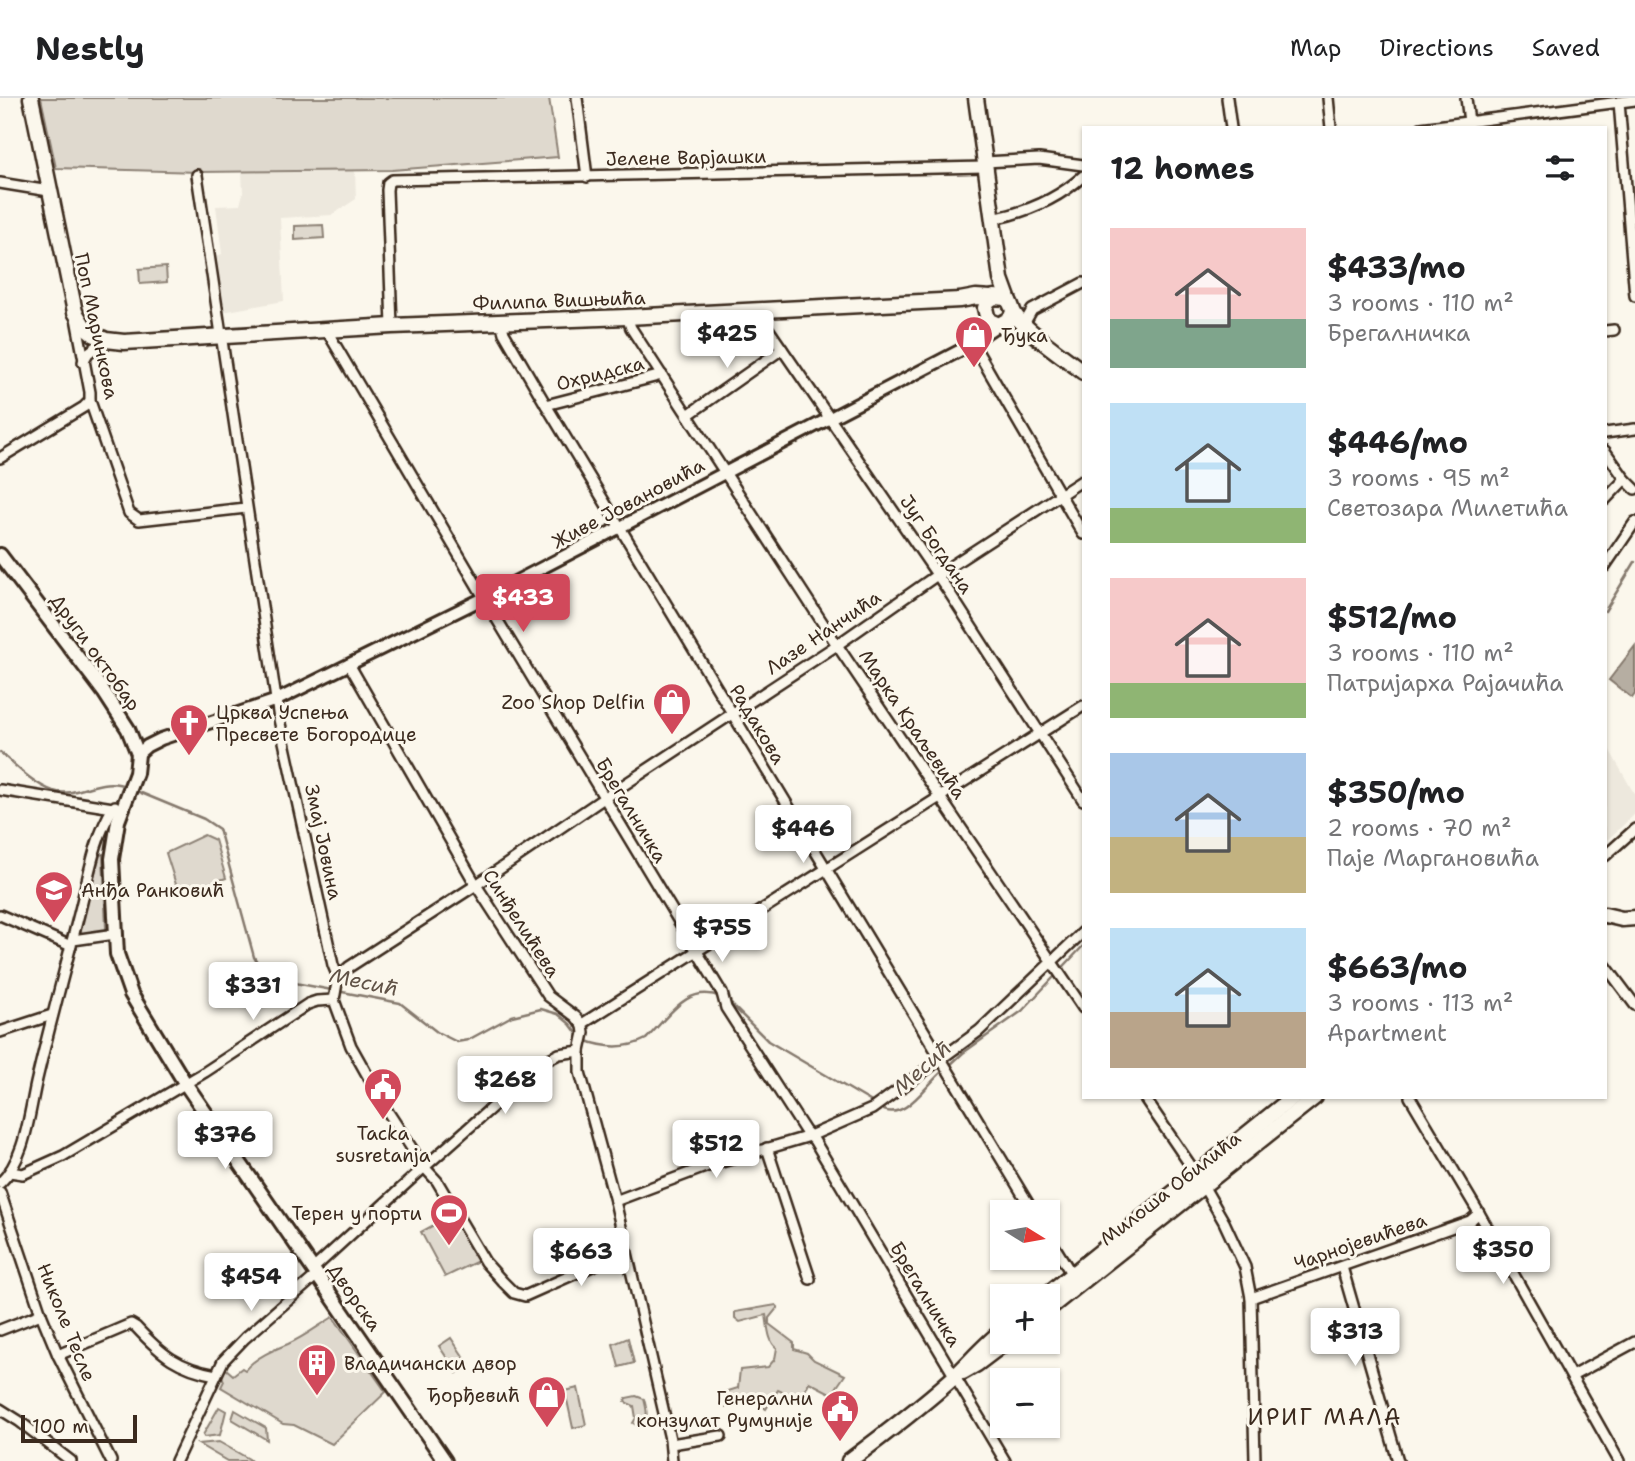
<!DOCTYPE html>
<html lang="en">
<head>
<meta charset="utf-8">
<style>
	body { margin:0; font-family:"Shantell Sans",sans-serif; background:#f6f6f6; color:#202124; height:100vh; display:flex; flex-direction:column; font-size:26px; white-space:nowrap }
	* { box-sizing:border-box; margin:0 }
	p { font-size:23px; color:#757577 }
	.icon { flex:none; width:38px; height:38px; fill:none; stroke:currentColor; stroke-width:2; stroke-linecap:round; stroke-linejoin:round }
	.map { position:relative; flex:1; overflow:hidden }
	.sheet { position:absolute; left:1082px; top:28px; width:525px; height:973px; display:flex; flex-direction:column; background:#fff; border-radius:0px; box-shadow:0 2px 5px #0004 }
	.sheet>* { flex:none }
	.needle { width:46px; rotate:101deg }
	.controls { position:absolute; left:990px; top:1102px; display:grid; gap:14px }
	.controls a { display:grid; place-items:center; width:70px; height:70px; border-radius:0px; background:#fff; box-shadow:0 2px 5px #0004; font-size:35px }
	.scale { position:absolute; left:21px; bottom:18px; width:116px; box-sizing:border-box; padding-left:7px; border:4px solid #3b2a1e; border-top:0; font-size:19px; line-height:24px; white-space:nowrap; color:#3b2a1e; -webkit-text-stroke:5px #fbf7ec; paint-order:stroke }
	.price { position:absolute; translate:-50% -60px; padding:0 16px; border-radius:7px; background:#fff; color:#222; font-size:23px; line-height:46px; filter:drop-shadow(0 2px 4px #0008) }
	.price::after { content:''; position:absolute; left:50%; top:42px; width:21px; height:16px; margin-left:-10px; background:inherit; clip-path:polygon(0 0,100% 0,50% 100%) }
	.price.current { background:#d1495b; color:#fff }
	ul { padding:0; list-style:none }
	li { display:flex; align-items:center; gap:21px; height:175px; padding:0 28px }
	li span { display:grid; place-items:center; flex:none; width:196px; height:140px; border-radius:0px; color:#555 }
	li>.icon { margin-inline-start:auto }
	span .icon { width:84px; height:84px; fill:#fffc; stroke-width:1 }
	li b { font-size:30px }
	h2 { display:flex; justify-content:space-between; align-items:center; height:84px; padding:0 28px; font-size:30px }
	header { display:flex; align-items:center; gap:42px; box-sizing:border-box; height:98px; padding:0 35px; background:#fff; border-bottom:2px solid #e0e0e0 }
	header strong { font-size:33px }
	nav { display:flex; gap:38px; margin-inline-start:auto; font-size:24px }
	.map>svg:first-child { display:block }
	.built { fill:#ede8dd }
	.green { fill:#dfd9ce; stroke:#8d8276; stroke-width:2 }
	.water { fill:#b6aea2; stroke:#85796d; stroke-width:2 }
	.lines { fill:none; stroke-linecap:round; stroke-linejoin:round }
	.stream { stroke:#85796d; stroke-width:2.5 }
	.minor-casing { stroke:#3b2a1e; stroke-width:14 }
	.tertiary-casing { stroke:#3b2a1e; stroke-width:16 }
	.secondary-casing { stroke:#3b2a1e; stroke-width:18 }
	.primary-casing { stroke:#3b2a1e; stroke-width:19 }
	.minor { stroke:#fbf7ec; stroke-width:9 }
	.tertiary { stroke:#fbf7ec; stroke-width:10 }
	.secondary { stroke:#fbf7ec; stroke-width:12 }
	.primary { stroke:#fbf7ec; stroke-width:14 }
	.labels { text-anchor:middle; stroke-width:6; stroke-linejoin:round; paint-order:stroke }
	.street-label { font-size:19px; fill:#3b2a1e; stroke:#fbf7ec }
	.poi-label { font-size:19px; fill:#3b2a1e; stroke:#fbf7ec; text-anchor:start }
	.water-label { font-size:21px; font-style:italic; fill:#605246; stroke:#fbf7ec }
	.quarter-label { font-size:23px; letter-spacing:2px; fill:#3b2a1e; stroke:#fbf7ec }
</style>
</head>
<body>
<header>
<strong>Nestly</strong>
<nav><a>Map</a><a>Directions</a><a>Saved</a></nav>
</header>
<div class="map">
<svg width="1635" height="1363" viewBox="0 0 1635 1363">
	<rect width="100%" height="100%" fill="#fbf7ec"/>
	<filter id="ink" filterUnits="userSpaceOnUse"><feTurbulence type="fractalNoise" baseFrequency=".0143" numOctaves="2"/><feDisplacementMap in="SourceGraphic" scale="14" xChannelSelector="R" yChannelSelector="G"/><feConvolveMatrix kernelMatrix="1 2 1 2 8 2 1 2 1" color-interpolation-filters="sRGB"/></filter>
	<g filter="url(#ink)">
		<!-- built -->
		<g class="built">
			<polygon points="355,72 356,101 332,117 280,120 284,203 223,214 217,158 222,156 216,108 240,107 243,95 242,73"/>
			<polygon points="1605,644 1635,697 1635,716 1605,744"/>
		</g>
		<!-- green -->
		<g class="green">
			<polygon points="41,0 549,0 558,59 392,72 200,74 56,70"/>
			<polygon points="323,127 324,140 295,142 295,128"/>
			<polygon points="166,169 167,184 140,186 139,171"/>
			<polygon points="204,737 215,742 226,780 179,796 166,755"/>
			<polygon points="103,756 106,831 105,833 80,837 79,832 100,757"/>
			<polygon points="452,1117 478,1163 445,1179 421,1134"/>
			<path d="M776,1207L778,1209L769,1220V1226L794,1245V1251L807,1255L814,1262L845,1277L832,1296L809,1284L801,1302L778,1292L766,1311L755,1303L726,1309L725,1294L738,1290L740,1272L768,1269L775,1261L777,1250C768,1244 768,1228 766,1217L740,1224L735,1220V1214Z"/>
			<path d="M333,1219L386,1294L332,1346L294,1327L283,1326L221,1289L224,1283L221,1276L225,1270L233,1277L242,1270L245,1272C256,1259 273,1252 288,1246C304,1239 318,1228 333,1219Z"/>
			<polygon points="451,1240 469,1267 457,1275 439,1248"/>
			<polygon points="628,1240 634,1265 619,1269 613,1246"/>
			<polygon points="578,1290 586,1327 573,1330 565,1293"/>
			<path d="M636,1298L644,1301C647,1312 650,1323 638,1328L633,1325L636,1320L634,1308L625,1304L626,1300Z"/>
			<polygon points="219,1309 226,1313 220,1337 204,1339 203,1337"/>
			<polygon points="235,1312 266,1330 267,1342 232,1321"/>
			<polygon points="219,1344 249,1361 251,1363 227,1363 198,1346"/>
		</g>
		<!-- water -->
		<polygon class="water" points="1635,548 1635,596 1632,600 1609,582"/>
		<g class="lines">
			<!-- stream -->
			<g class="stream">
				<polyline points="1605,513 1635,464"/>
				<path d="M0,654C15,667 33,686 53,693C79,701 99,676 128,689"/>
				<polyline points="134,692 204,721 219,731 254,859 263,874 274,881 400,905 437,934 457,944 468,942 512,918 541,911 558,916 570,926 579,938"/>
				<polyline points="727,902 768,943 875,1006"/>
				<path d="M584,942C605,950 627,951 646,941C668,920 686,885 721,899"/>
				<polyline points="949,968 963,955 1022,913 1083,848"/>
				<path d="M880,1010C904,1026 927,985 944,972"/>
			</g>
			<defs>
				<g id="minor">
					<polyline points="577,0 587,79"/>
					<polyline points="1227,0 1231,30"/>
					<polyline points="1328,0 1331,30"/>
					<polyline points="1466,0 1469,24"/>
					<polyline points="1619,4 1635,198"/>
					<polyline points="1421,30 1635,2"/>
					<polyline points="985,64 1039,61 1083,67"/>
					<polyline points="197,77 279,621 333,867 338,879 334,902 351,948 388,1014 424,1069 437,1083 485,1164 503,1184 514,1195 525,1198 626,1153"/>
					<polyline points="0,85 49,93"/>
					<path d="M993,121C1027,114 1058,101 1083,78"/>
					<polyline points="756,213 949,494 1083,702"/>
					<polyline points="627,219 631,230 837,547 1083,910"/>
					<polyline points="76,220 90,294 90,303 129,415 139,422 246,410"/>
					<polyline points="501,224 504,235 546,307 1034,1115"/>
					<polyline points="1024,226 1032,212 1083,185"/>
					<polyline points="392,228 387,92 388,85 392,82 985,69"/>
					<polyline points="327,233 489,508 722,895 726,910 805,1033 814,1042 1005,1363"/>
					<polyline points="1605,233 1614,232"/>
					<polyline points="972,244 1083,436"/>
					<polyline points="83,264 88,255 106,242"/>
					<polyline points="546,307 662,277"/>
					<polyline points="688,317 782,251"/>
					<polyline points="1605,335 1635,331"/>
					<polyline points="1605,353 1625,381 1635,391"/>
					<polyline points="0,360 84,309 90,303"/>
					<polyline points="1605,402 1625,381"/>
					<polyline points="1605,468 1635,424"/>
					<polyline points="349,566 476,787 548,898 576,919 583,928 584,935 580,953 580,974 615,1103 670,1341 672,1363"/>
					<polyline points="0,692 113,710 115,708"/>
					<polyline points="1605,758 1635,731"/>
					<polyline points="0,817 71,848"/>
					<polyline points="73,842 115,836"/>
					<polyline points="1605,867 1635,907"/>
					<polyline points="338,879 349,869 476,787 604,700 837,547 937,477 1083,382"/>
					<polyline points="582,926 1083,608"/>
					<polyline points="0,934 52,917"/>
					<polyline points="1144,999 1197,1077 1224,1124 1245,1169 1251,1200 1255,1363"/>
					<polyline points="1410,999 1479,1115 1619,1363"/>
					<polyline points="767,1050 810,1181"/>
					<polyline points="10,1074 23,1076 63,1058 205,974 308,906 317,903 334,902"/>
					<path d="M0,1085C26,1061 29,1014 37,981C50,926 65,871 79,816C88,782 94,740 113,710"/>
					<polyline points="0,1094 41,1216 58,1257 111,1363"/>
					<polyline points="615,1103 708,1068 810,1038 872,1011 979,933 1083,834"/>
					<polyline points="1048,1138 1074,1180"/>
					<polyline points="1342,1169 1398,1363"/>
					<polyline points="313,1171 420,1073 543,964 559,956 580,953"/>
					<polyline points="1251,1200 1470,1123 1479,1115"/>
					<polyline points="0,1232 41,1216"/>
					<path d="M58,1257L131,1226L136,1229C162,1257 178,1270 216,1277"/>
					<polyline points="1572,1278 1635,1244"/>
					<polyline points="0,1311 19,1323 71,1363"/>
					<polyline points="671,1346 721,1338"/>
					<polyline points="176,1363 223,1263 245,1240 317,1177"/>
				</g>
				<polyline id="tertiary" points="138,656 147,648 161,641 277,602 484,500 961,252 999,226"/>
				<polyline id="secondary" points="0,457 104,594 128,631 138,656 136,675 118,723 112,761 117,856 131,896 185,985 445,1363"/>
				<g id="primary">
					<polyline points="31,0 75,214 83,227 95,237 106,242 124,244 392,228 627,219 960,202 976,199 991,200"/>
					<polyline points="976,0 1001,181 1009,203"/>
					<path d="M1013,214L1010,221L999,227L988,222L985,210L988,203L994,199L1006,200C1012,205 1011,209 1014,215C1022,231 1067,261 1083,274"/>
					<polyline points="1605,817 1622,821 1635,820"/>
					<polyline points="1044,1199 1293,999"/>
					<polyline points="1048,1211 1315,999"/>
					<polyline points="963,1274 977,1266 1006,1244"/>
					<path d="M849,1363C884,1337 919,1310 952,1281C969,1265 984,1247 1003,1232"/>
				</g>
			</defs>
			<!-- minor casing -->
			<use href="#minor" class="minor-casing"/>
			<!-- tertiary casing -->
			<use href="#tertiary" class="tertiary-casing"/>
			<!-- secondary casing -->
			<use href="#secondary" class="secondary-casing"/>
			<!-- primary casing -->
			<use href="#primary" class="primary-casing"/>
			<!-- minor -->
			<use href="#minor" class="minor"/>
			<!-- tertiary -->
			<use href="#tertiary" class="tertiary"/>
			<!-- secondary -->
			<use href="#secondary" class="secondary"/>
			<!-- primary -->
			<use href="#primary" class="primary"/>
		</g>
	</g>
	<!-- icons -->
	<defs>
		<symbol id="shop-pin" viewBox="-11 -11 22 30"><path d="M0 17L-7.5 6A9.5 9.5 0 1 1 7.5 6Z" fill="#d1495b" stroke="#fbf7ec"/><path d="M-5-2.5h2.3a2.7 3.5 0 0 1 5.4 0H5L5.5 6h-11ZM-1.5-2.5h3a1.5 2.3 0 0 0-3 0Z" fill="#fff"/></symbol>
		<symbol id="church-pin" viewBox="-11 -11 22 30"><path d="M0 17L-7.5 6A9.5 9.5 0 1 1 7.5 6Z" fill="#d1495b" stroke="#fbf7ec"/><path d="M-1.2-6h2.4v3.5h3.3v2.4h-3.3V6h-2.4V-.1h-3.3v-2.4h3.3Z" fill="#fff"/></symbol>
		<symbol id="school-pin" viewBox="-11 -11 22 30"><path d="M0 17L-7.5 6A9.5 9.5 0 1 1 7.5 6Z" fill="#d1495b" stroke="#fbf7ec"/><path d="M0-5L7-2L0 1L-7-2ZM-4 1L0 2.5L4 1V4Q0 6-4 4Z" fill="#fff"/></symbol>
		<symbol id="civic-pin" viewBox="-11 -11 22 30"><path d="M0 17L-7.5 6A9.5 9.5 0 1 1 7.5 6Z" fill="#d1495b" stroke="#fbf7ec"/><path d="M-.6-6.5H3V-4.5H.6V-3L4-1V1h2V6H-6V1h2V-1L-.6-3ZM-1.2 2.5V6h2.4V2.5Z" fill="#fff"/></symbol>
		<symbol id="stadium-pin" viewBox="-11 -11 22 30"><path d="M0 17L-7.5 6A9.5 9.5 0 1 1 7.5 6Z" fill="#d1495b" stroke="#fbf7ec"/><path d="M0-5a6.5 5 0 1 0 0 10a6.5 5 0 1 0 0-10ZM-3.5-1.8h7v3.6h-7Z" fill="#fff"/></symbol>
		<symbol id="building-pin" viewBox="-11 -11 22 30"><path d="M0 17L-7.5 6A9.5 9.5 0 1 1 7.5 6Z" fill="#d1495b" stroke="#fbf7ec"/><path d="M-4-6H4V6H1V3H-1V6H-4ZM-2.5-4.3h1.7v1.8h-1.7ZM.8-4.3h1.7v1.8H.8ZM-2.5-1h1.7V.8h-1.7ZM.8-1h1.7V.8H.8Z" fill="#fff"/></symbol>
	</defs>
	<g fill-rule="evenodd">
		<use href="#shop-pin" x="952" y="215" width="44" height="60"/>
		<use href="#shop-pin" x="650" y="582" width="44" height="60"/>
		<use href="#church-pin" x="167" y="603" width="44" height="60"/>
		<use href="#school-pin" x="32" y="770" width="44" height="60"/>
		<use href="#civic-pin" x="361" y="967" width="44" height="60"/>
		<use href="#stadium-pin" x="427" y="1093" width="44" height="60"/>
		<use href="#building-pin" x="295" y="1243" width="44" height="60"/>
		<use href="#shop-pin" x="525" y="1275" width="44" height="60"/>
		<use href="#civic-pin" x="818" y="1289" width="44" height="60"/>
	</g>
	<g class="labels">
		<!-- street labels -->
		<g class="street-label">
			<text transform="translate(686 59) rotate(-1)" y="7">Јелене Варјашки</text>
			<text transform="translate(559 202) rotate(-2)" y="7">Филипа Вишњића</text>
			<text transform="translate(97 228) rotate(78)" y="7">Поп Маринкова</text>
			<text transform="translate(600 275) rotate(-14)" y="7">Охридска</text>
			<text transform="translate(628 405) rotate(-28)" y="7">Живе Јовановића</text>
			<text transform="translate(937 446) rotate(56)" y="7">Југ Богдана</text>
			<text transform="translate(823 534) rotate(-34)" y="7">Лазе Нанчића</text>
			<text transform="translate(96 554) rotate(54)" y="7">Други октобар</text>
			<text transform="translate(758 626) rotate(59)" y="7">Радакова</text>
			<text transform="translate(913 626) rotate(56)" y="7">Марка Краљевића</text>
			<text transform="translate(632 712) rotate(59)" y="7">Брегалничка</text>
			<text transform="translate(324 744) rotate(78)" y="7">Змај Јовина</text>
			<text transform="translate(522 825) rotate(57)" y="7">Синђелићева</text>
			<text transform="translate(1170 1090) rotate(-38)" y="7">Милоша Обилића</text>
			<text transform="translate(1360 1143) rotate(-19)" y="7">Чарнојевићева</text>
			<text transform="translate(926 1196) rotate(59)" y="7">Брегалничка</text>
			<text transform="translate(355 1199) rotate(55)" y="7">Дворска</text>
			<text transform="translate(67 1224) rotate(68)" y="7">Николе Тесле</text>
		</g>
		<!-- poi labels -->
		<g class="poi-label">
			<text x="1001" y="244">Ђука</text>
			<text x="645" y="611" text-anchor="end">Zoo Shop Delfin</text>
			<text x="216" y="621">Црква Успења<tspan x="216" dy="22">Пресвете Богородице</tspan></text>
			<text x="81" y="799">Анђа Ранковић</text>
			<text x="383" y="1042" text-anchor="middle">Tacka<tspan x="383" dy="22">susretanja</tspan></text>
			<text x="422" y="1122" text-anchor="end">Терен у порти</text>
			<text x="344" y="1272">Владичански двор</text>
			<text x="520" y="1304" text-anchor="end">Ђорђевић</text>
			<text x="813" y="1307" text-anchor="end">Генерални<tspan x="813" dy="22">конзулат Румуније</tspan></text>
		</g>
		<!-- water labels -->
		<g class="water-label">
			<text transform="translate(364 884) rotate(12)" y="7">Месић</text>
			<text transform="translate(922 970) rotate(-42)" y="7">Месић</text>
		</g>
		<!-- quarter labels -->
		<g class="quarter-label">
			<text x="1325" y="1327">ИРИГ МАЛА</text>
		</g>
	</g>
</svg>
<div class="controls">
<a><svg class="needle" viewBox="-14 -14 28 28"><path d="M0-13l5 13h-10z" fill="#e53935"/><path d="M0 13l5-13h-10z" fill="#757577"/></svg></a>
<a>+</a>
<a>−</a>
</div>
<div class="scale">100 m</div>
<b class="price" style="left:727px;top:272px">$425</b>
<b class="price current" style="left:523px;top:536px">$433</b>
<b class="price" style="left:803px;top:767px">$446</b>
<b class="price" style="left:722px;top:866px">$755</b>
<b class="price" style="left:253px;top:924px">$331</b>
<b class="price" style="left:505px;top:1018px">$268</b>
<b class="price" style="left:225px;top:1073px">$376</b>
<b class="price" style="left:716px;top:1082px">$512</b>
<b class="price" style="left:1503px;top:1188px">$350</b>
<b class="price" style="left:581px;top:1190px">$663</b>
<b class="price" style="left:251px;top:1215px">$454</b>
<b class="price" style="left:1355px;top:1270px">$313</b>
<section class="sheet">
<h2>12 homes<svg class="icon" aria-label="filters" viewBox="0 0 24 24"><path d="M4 7h16M4 17h16"/><circle cx="9" cy="7" r="2"/><circle cx="15" cy="17" r="2"/></svg></h2>
<ul>
<li><span style="background:linear-gradient(#f6c9c9 65%,#7fa58c 0)"><svg class="icon" aria-label="home" viewBox="0 0 24 24"><path d="M3 11l9-7 9 7M6 9v11h12V9"/></svg></span><div><b>$433/mo</b><p>3 rooms · 110 m²</p><p>Брегалничка</p></div></li>
<li><span style="background:linear-gradient(#bfe0f5 75%,#8fb573 0)"><svg class="icon" aria-label="home" viewBox="0 0 24 24"><path d="M3 11l9-7 9 7M6 9v11h12V9"/></svg></span><div><b>$446/mo</b><p>3 rooms · 95 m²</p><p>Светозара Милетића</p></div></li>
<li><span style="background:linear-gradient(#f6c9c9 75%,#8fb573 0)"><svg class="icon" aria-label="home" viewBox="0 0 24 24"><path d="M3 11l9-7 9 7M6 9v11h12V9"/></svg></span><div><b>$512/mo</b><p>3 rooms · 110 m²</p><p>Патријарха Рајачића</p></div></li>
<li><span style="background:linear-gradient(#a9c7e8 60%,#c2b280 0)"><svg class="icon" aria-label="home" viewBox="0 0 24 24"><path d="M3 11l9-7 9 7M6 9v11h12V9"/></svg></span><div><b>$350/mo</b><p>2 rooms · 70 m²</p><p>Паје Маргановића</p></div></li>
<li><span style="background:linear-gradient(#bfe0f5 60%,#b9a48a 0)"><svg class="icon" aria-label="home" viewBox="0 0 24 24"><path d="M3 11l9-7 9 7M6 9v11h12V9"/></svg></span><div><b>$663/mo</b><p>3 rooms · 113 m²</p><p>Apartment</p></div></li>
</ul>
</section>
</div>
</body>
</html>
